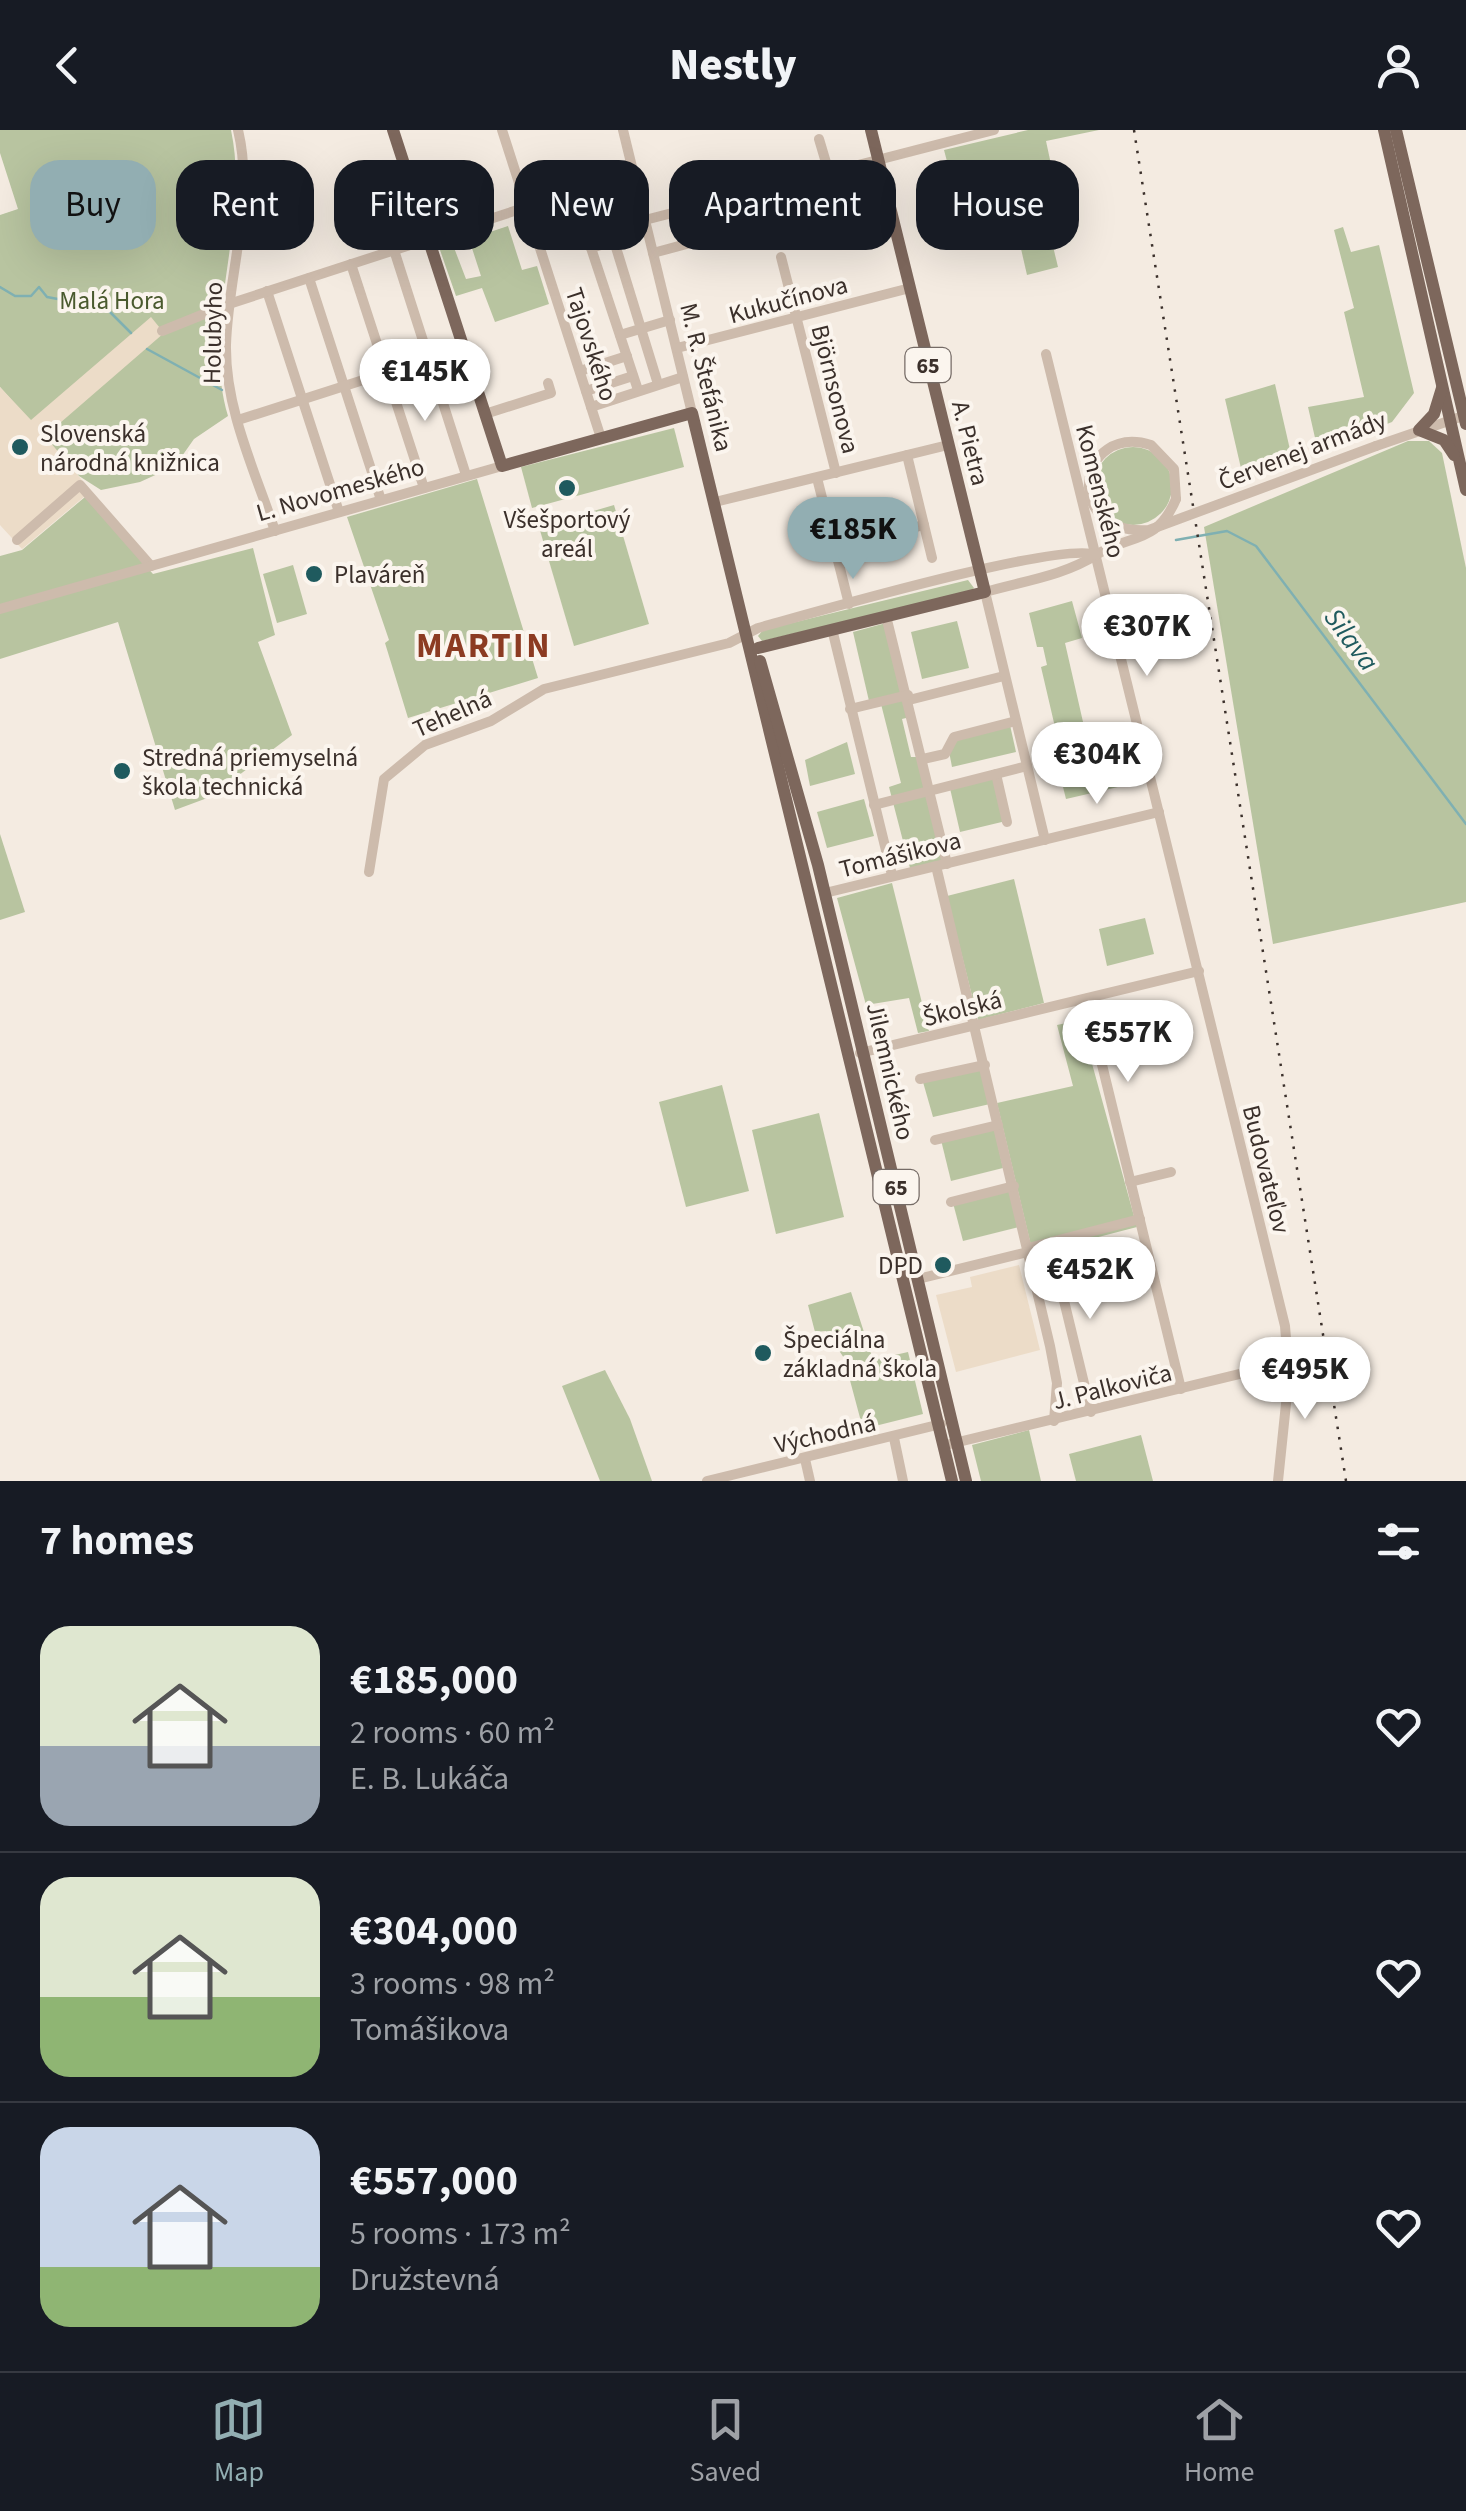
<!DOCTYPE html>
<html lang="en">
<head>
<meta charset="utf-8">
<style>
	body { margin:0; font-family:"Source Sans 3",sans-serif; background:#20242c; color:#f1f3f6; height:100vh; display:flex; flex-direction:column; font-size:38px; white-space:nowrap }
	* { box-sizing:border-box; margin:0 }
	p { font-size:32px; color:#9ea1a6 }
	.icon { flex:none; width:55px; height:55px; fill:none; stroke:currentColor; stroke-width:2; stroke-linecap:round; stroke-linejoin:round }
	.map { position:relative; height:1351px; overflow:hidden }
	.drawer { display:flex; flex-direction:column; background:#171b24; flex:1 }
	.drawer>* { flex:none }
	.hud { position:absolute; left:30px; top:30px; width:1408px; height:90px; display:flex; gap:20px }
	.price { position:absolute; translate:-50% -85px; padding:0 22px; border-radius:35px; background:#fff; color:#222; font-size:32px; line-height:65px; filter:drop-shadow(0 2px 5px #0008) }
	.price::after { content:''; position:absolute; left:50%; top:60px; width:30px; height:22px; margin-left:-15px; background:inherit; clip-path:polygon(0 0,100% 0,50% 100%) }
	.price.on { background:#92aeb2; color:#111 }
	ul { padding:0; list-style:none }
	li { display:flex; align-items:center; gap:30px; height:250px; padding:0 40px }
	li+li { border-top:2px solid #363941 }
	li span { display:grid; place-items:center; flex:none; width:280px; height:200px; border-radius:30px; color:#555 }
	li>.icon { margin-inline-start:auto }
	span .icon { width:120px; height:120px; fill:#fffc; stroke-width:1 }
	li b { font-size:42px }
	h2 { display:flex; justify-content:space-between; align-items:center; height:120px; padding:0 40px; font-size:42px }
	.tag { padding:0 35px; border-radius:30px; background:#171b24; box-shadow:0 10px 40px #0002; font-size:35px; line-height:90px }
	.tag.on { background:#92aeb2; color:#111 }
	header { display:flex; justify-content:space-between; align-items:center; height:130px; padding:0 40px; background:#171b24; font-size:45px; font-weight:800 }
	.menu { display:flex; justify-content:space-around; align-items:center; height:140px; border-top:2px solid #363941; background:#171b24; font-size:28px; color:#9ea1a6 }
	.menu a { display:grid; justify-items:center; gap:5px }
	.menu .on { color:#92aeb2 }
	.map>svg:first-child { display:block }
	.green { fill:#b8c4a0 }
	.plaza { fill:#ecdcc8 }
	.lines { fill:none; stroke-linecap:round; stroke-linejoin:round }
	.stream { stroke:#7fb0b2; stroke-width:2.5 }
	.minor { stroke:#cdbbac; stroke-width:10 }
	.major { stroke:#7d675c; stroke-width:12 }
	.rail { stroke:#3b302b; stroke-width:2.5; stroke-dasharray:2.5 8; stroke-linecap:butt }
	.minor-bridge { stroke:#cdbbac; stroke-width:10 }
	.poi-dot { fill:#1f5a5e; stroke:#fbf5ee; stroke-width:4 }
	.labels { text-anchor:middle; stroke-width:8; stroke-linejoin:round; paint-order:stroke }
	.shield { fill:#fbf5ee; stroke:#756b66; stroke-width:2.5 }
	.shield-label { font-size:22px; font-weight:bold; fill:#3b302b }
	.street-label { font-size:25px; fill:#3b302b; stroke:#fbf5ee }
	.park-label { font-size:25px; fill:#4a5a2e; stroke:#fbf5ee }
	.poi-label { font-size:25px; fill:#3b302b; stroke:#fbf5ee; text-anchor:start }
	.water-label { font-size:28px; font-style:italic; fill:#1f5a5e; stroke:#fbf5ee }
	.district-label { font-size:35px; font-weight:bold; letter-spacing:2.5px; fill:#8c3b22; stroke:#fbf5ee }
</style>
</head>
<body>
<header><svg class="icon" aria-label="back" viewBox="0 0 24 24"><path d="M15 5l-7 7 7 7"/></svg>Nestly<svg class="icon" aria-label="person" viewBox="0 0 24 24"><circle cx="12" cy="8" r="4"/><path d="M4 21q1-7 8-7t8 7"/></svg></header>
<div class="map">
<svg width="1466" height="1351" viewBox="0 0 1466 1351">
	<rect width="100%" height="100%" fill="#f4ebe1"/>
	<!-- green -->
	<g class="green">
		<path d="M0,0H231C251,94 200,192 228,286L194,309L175,336L140,352L101,360L79,346L0,257V85L18,79L0,23Z"/>
		<polygon points="1028,0 1099,0 1046,11 1052,39 955,62 944,20"/>
		<polygon points="1041,67 1058,137 1027,145 1011,75"/>
		<polygon points="508,96 522,140 537,136 549,174 495,192 482,158 456,166 440,120 453,115 466,149 481,146 469,109"/>
		<polygon points="1343,97 1351,122 1379,115 1414,263 1392,292 1318,321 1308,277 1364,267 1344,182 1354,178 1334,100"/>
		<polygon points="1275,254 1291,324 1285,331 1243,347 1225,269"/>
		<polygon points="674,298 684,337 532,378 521,337"/>
		<polygon points="1408,311 1429,311 1442,323 1466,438 1466,772 1273,814 1204,397"/>
		<circle cx="1133" cy="356" r="39"/>
		<polygon points="477,349 538,548 408,588 385,513 389,510 347,387"/>
		<polygon points="85,367 153,444 253,418 275,505 258,512 292,605 210,667 175,680 118,492 0,529 0,426 22,420"/>
		<polygon points="614,375 649,494 574,516 539,397"/>
		<polygon points="293,435 307,484 277,493 263,444"/>
		<polygon points="968,450 974,458 970,462 762,511 758,506 763,500"/>
		<polygon points="1072,471 1082,508 1065,513 1091,627 1111,623 1118,657 1066,669 1058,637 1072,632 1066,609 1058,610 1041,537 1047,535 1043,517 1037,517 1029,483"/>
		<polygon points="957,491 969,538 922,549 911,502"/>
		<polygon points="886,493 903,563 869,571 853,502"/>
		<polygon points="906,569 910,587 902,589 911,627 919,627 943,731 910,738 889,657 901,653 881,574"/>
		<polygon points="1010,595 1016,622 952,637 947,611"/>
		<polygon points="847,612 855,644 810,656 805,630"/>
		<polygon points="997,644 1006,691 960,702 949,654"/>
		<polygon points="864,669 874,706 827,718 817,682"/>
		<polygon points="0,704 25,782 0,790"/>
		<polygon points="1014,749 1044,873 978,890 947,766"/>
		<polygon points="892,753 929,901 918,903 909,868 866,875 837,768"/>
		<polygon points="1145,788 1154,824 1107,836 1099,799"/>
		<polygon points="1080,890 1137,1097 1033,1124 997,973 1073,956 1057,895"/>
		<polygon points="982,940 990,974 933,987 923,952"/>
		<polygon points="722,955 749,1061 686,1077 659,972"/>
		<polygon points="819,983 844,1087 776,1104 752,1000"/>
		<polygon points="994,998 1003,1038 951,1051 941,1010"/>
		<polygon points="1009,1060 1019,1097 963,1111 953,1073"/>
		<polygon points="851,1162 873,1230 908,1222 923,1284 863,1299 844,1228 826,1201 815,1202 808,1175"/>
		<polygon points="605,1240 630,1289 652,1351 600,1351 562,1256"/>
		<polygon points="1029,1300 1041,1351 981,1351 972,1315"/>
		<polygon points="1141,1305 1153,1351 1076,1351 1069,1324"/>
	</g>
	<!-- plaza -->
	<g class="plaza">
		<polygon points="151,187 164,203 45,306 91,361 22,419 0,395 0,257 31,290"/>
		<polygon points="1019,1135 1040,1220 956,1242 936,1165 972,1157 970,1147"/>
	</g>
	<g class="lines">
		<!-- stream -->
		<g class="stream">
			<polyline points="0,157 15,166 31,166 39,157 47,167 106,178 131,203"/>
			<polyline points="147,219 222,260"/>
			<polyline points="1176,410 1227,401 1256,416 1466,694"/>
		</g>
		<!-- minor -->
		<g class="minor">
			<path d="M238,0C255,70 228,144 226,215C225,279 255,341 275,401"/>
			<polyline points="502,0 601,308"/>
			<polyline points="623,0 692,283"/>
			<polyline points="774,56 783,88"/>
			<polyline points="756,61 765,93"/>
			<polyline points="696,77 706,109"/>
			<polyline points="580,79 591,118 614,111 658,254"/>
			<polyline points="688,79 698,111"/>
			<polyline points="645,90 994,0"/>
			<polyline points="591,118 638,260"/>
			<polyline points="394,120 466,345"/>
			<polyline points="653,123 838,73 819,9"/>
			<polyline points="781,127 836,343"/>
			<polyline points="351,134 424,358"/>
			<polyline points="309,148 381,370"/>
			<polyline points="267,161 339,382"/>
			<polyline points="162,201 229,174 634,42"/>
			<polyline points="620,205 670,190"/>
			<polyline points="677,218 910,158"/>
			<polyline points="1046,224 1285,1196 1289,1245 1278,1351"/>
			<polyline points="580,241 627,226"/>
			<polyline points="586,261 633,246"/>
			<polyline points="591,277 683,247"/>
			<polyline points="485,284 551,263 548,253"/>
			<polyline points="238,290 463,218"/>
			<polyline points="1376,316 1466,285"/>
			<polyline points="907,325 932,428"/>
			<polyline points="817,348 849,474"/>
			<polyline points="715,372 948,315"/>
			<polyline points="17,410 80,355 151,436"/>
			<polyline points="835,417 924,395"/>
			<polyline points="0,479 502,336"/>
			<polyline points="886,486 947,734"/>
			<polyline points="832,499 892,745"/>
			<polyline points="909,570 1004,546"/>
			<polyline points="850,579 908,565"/>
			<polyline points="923,629 945,624 954,607 1016,591"/>
			<polyline points="996,644 1007,692"/>
			<polyline points="874,675 1027,636"/>
			<path d="M1045,710L985,462C1023,451 1063,446 1096,425C1129,404 1157,415 1176,369"/>
			<polyline points="936,736 1050,1216 1057,1253 1054,1291"/>
			<path d="M369,742L384,649L425,615L491,591L544,559L729,513L758,498C809,484 1063,410 1096,425"/>
			<polyline points="825,763 1159,682"/>
			<polyline points="1086,869 1181,1259"/>
			<polyline points="860,923 1199,841"/>
			<polyline points="920,949 985,935"/>
			<polyline points="935,1010 998,995"/>
			<polyline points="1130,1052 1171,1042"/>
			<polyline points="951,1072 1014,1056"/>
			<polyline points="1050,1113 1091,1282"/>
			<polyline points="1028,1118 1140,1089"/>
			<polyline points="918,1149 1028,1122"/>
			<polyline points="894,1308 903,1351"/>
			<polyline points="950,1314 1289,1232"/>
			<polyline points="805,1329 810,1351"/>
			<polyline points="707,1351 941,1294"/>
		</g>
		<!-- major -->
		<g class="major">
			<polyline points="393,0 502,336 692,283 952,1351"/>
			<polyline points="1384,0 1466,360"/>
			<polyline points="1396,0 1466,294"/>
			<polyline points="1442,258 1434,284 1419,300 1444,310 1454,325"/>
			<polyline points="758,518 985,462 871,0"/>
			<polyline points="760,531 818,735 966,1351"/>
		</g>
		<!-- rail -->
		<polyline class="rail" points="1134,0 1346,1351"/>
		<!-- minor-bridge -->
		<path class="minor-bridge" d="M1176,369L1174,339L1151,315C1078,292 1060,406 1149,400L1376,316"/>
	</g>
	<!-- markers -->
	<g class="poi-dot">
		<circle cx="20" cy="317" r="10"/>
		<circle cx="567" cy="358" r="10"/>
		<circle cx="314" cy="444" r="10"/>
		<circle cx="122" cy="641" r="10"/>
		<circle cx="943" cy="1135" r="10"/>
		<circle cx="763" cy="1223" r="10"/>
	</g>
	<g class="labels">
		<!-- shield labels -->
		<g class="shield">
			<rect x="905.5" y="218" width="45" height="34" rx="8"/>
			<rect x="873.5" y="1040" width="45" height="34" rx="8"/>
		</g>
		<g class="shield-label">
			<text x="928" y="243">65</text>
			<text x="896" y="1065">65</text>
		</g>
		<!-- street labels -->
		<g class="street-label">
			<text transform="translate(788 169) rotate(-15)" y="9">Kukučínova</text>
			<text transform="translate(212 203) rotate(-89)" y="9">Holubyho</text>
			<text transform="translate(592 214) rotate(72)" y="9">Tajovského</text>
			<text transform="translate(707 247) rotate(76)" y="9">M. R. Štefánika</text>
			<text transform="translate(836 259) rotate(76)" y="9">Björnsonova</text>
			<text transform="translate(971 313) rotate(76)" y="9">A. Pietra</text>
			<text transform="translate(1302 320) rotate(-21)" y="9">Červenej armády</text>
			<text transform="translate(340 359) rotate(-16)" y="9">L. Novomeského</text>
			<text transform="translate(1101 361) rotate(76)" y="9">Komenského</text>
			<text transform="translate(452 583) rotate(-24)" y="9">Tehelná</text>
			<text transform="translate(900 724) rotate(-14)" y="9">Tomášikova</text>
			<text transform="translate(962 878) rotate(-14)" y="9">Školská</text>
			<text transform="translate(891 941) rotate(77)" y="9">Jilemnického</text>
			<text transform="translate(1267 1039) rotate(76)" y="9">Budovateľov</text>
			<text transform="translate(1112 1256) rotate(-14)" y="9">J. Palkoviča</text>
			<text transform="translate(825 1303) rotate(-13)" y="9">Východná</text>
		</g>
		<!-- park labels -->
		<g class="park-label">
			<text x="112" y="179">Malá Hora</text>
		</g>
		<!-- poi labels -->
		<g class="poi-label">
			<text x="40" y="312">Slovenská<tspan x="40" dy="29">národná knižnica</tspan></text>
			<text x="567" y="398" text-anchor="middle">Všešportový<tspan x="567" dy="29">areál</tspan></text>
			<text x="334" y="453">Plaváreň</text>
			<text x="142" y="636">Stredná priemyselná<tspan x="142" dy="29">škola technická</tspan></text>
			<text x="923" y="1144" text-anchor="end">DPD</text>
			<text x="783" y="1218">Špeciálna<tspan x="783" dy="29">základná škola</tspan></text>
		</g>
		<!-- water labels -->
		<g class="water-label">
			<text transform="translate(1352 509) rotate(53)" y="10">Silava</text>
		</g>
		<!-- district labels -->
		<g class="district-label">
			<text x="484" y="527">MARTIN</text>
		</g>
	</g>
</svg>
<b class="price" style="left:425px;top:294px">€145K</b>
<b class="price on" style="left:853px;top:452px">€185K</b>
<b class="price" style="left:1147px;top:549px">€307K</b>
<b class="price" style="left:1097px;top:677px">€304K</b>
<b class="price" style="left:1128px;top:955px">€557K</b>
<b class="price" style="left:1090px;top:1192px">€452K</b>
<b class="price" style="left:1305px;top:1292px">€495K</b>
<div class="hud">
<a class="tag on">Buy</a>
<a class="tag">Rent</a>
<a class="tag">Filters</a>
<a class="tag">New</a>
<a class="tag">Apartment</a>
<a class="tag">House</a>
</div>
</div>
<section class="drawer">
<h2>7 homes<svg class="icon" aria-label="filters" viewBox="0 0 24 24"><path d="M4 7h16M4 17h16"/><circle cx="9" cy="7" r="2"/><circle cx="15" cy="17" r="2"/></svg></h2>
<ul>
<li><span style="background:linear-gradient(#dfe7d0 60%,#9aa5b1 0)"><svg class="icon" aria-label="home" viewBox="0 0 24 24"><path d="M3 11l9-7 9 7M6 9v11h12V9"/></svg></span><div><b>€185,000</b><p>2 rooms · 60 m²</p><p>E. B. Lukáča</p></div><svg class="icon" aria-label="heart" viewBox="0 0 24 24"><path d="M12 20l-8-8c-3-5 5-10 8-4 3-6 11-1 8 4z"/></svg></li>
<li><span style="background:linear-gradient(#dfe7d0 60%,#8fb573 0)"><svg class="icon" aria-label="home" viewBox="0 0 24 24"><path d="M3 11l9-7 9 7M6 9v11h12V9"/></svg></span><div><b>€304,000</b><p>3 rooms · 98 m²</p><p>Tomášikova</p></div><svg class="icon" aria-label="heart" viewBox="0 0 24 24"><path d="M12 20l-8-8c-3-5 5-10 8-4 3-6 11-1 8 4z"/></svg></li>
<li><span style="background:linear-gradient(#c9d6e8 70%,#8fb573 0)"><svg class="icon" aria-label="home" viewBox="0 0 24 24"><path d="M3 11l9-7 9 7M6 9v11h12V9"/></svg></span><div><b>€557,000</b><p>5 rooms · 173 m²</p><p>Družstevná</p></div><svg class="icon" aria-label="heart" viewBox="0 0 24 24"><path d="M12 20l-8-8c-3-5 5-10 8-4 3-6 11-1 8 4z"/></svg></li>
</ul>
</section>
<nav class="menu">
<a class="on"><svg class="icon" aria-label="map" viewBox="0 0 24 24"><path d="M3 6l6-2 6 2 6-2v14l-6 2-6-2-6 2zM9 4v14M15 6v14"/></svg>Map</a>
<a><svg class="icon" aria-label="saved" viewBox="0 0 24 24"><path d="M7 4h10v16l-5-4-5 4z"/></svg>Saved</a>
<a><svg class="icon" aria-label="home" viewBox="0 0 24 24"><path d="M3 11l9-7 9 7M6 9v11h12V9"/></svg>Home</a>
</nav>
</body>
</html>
